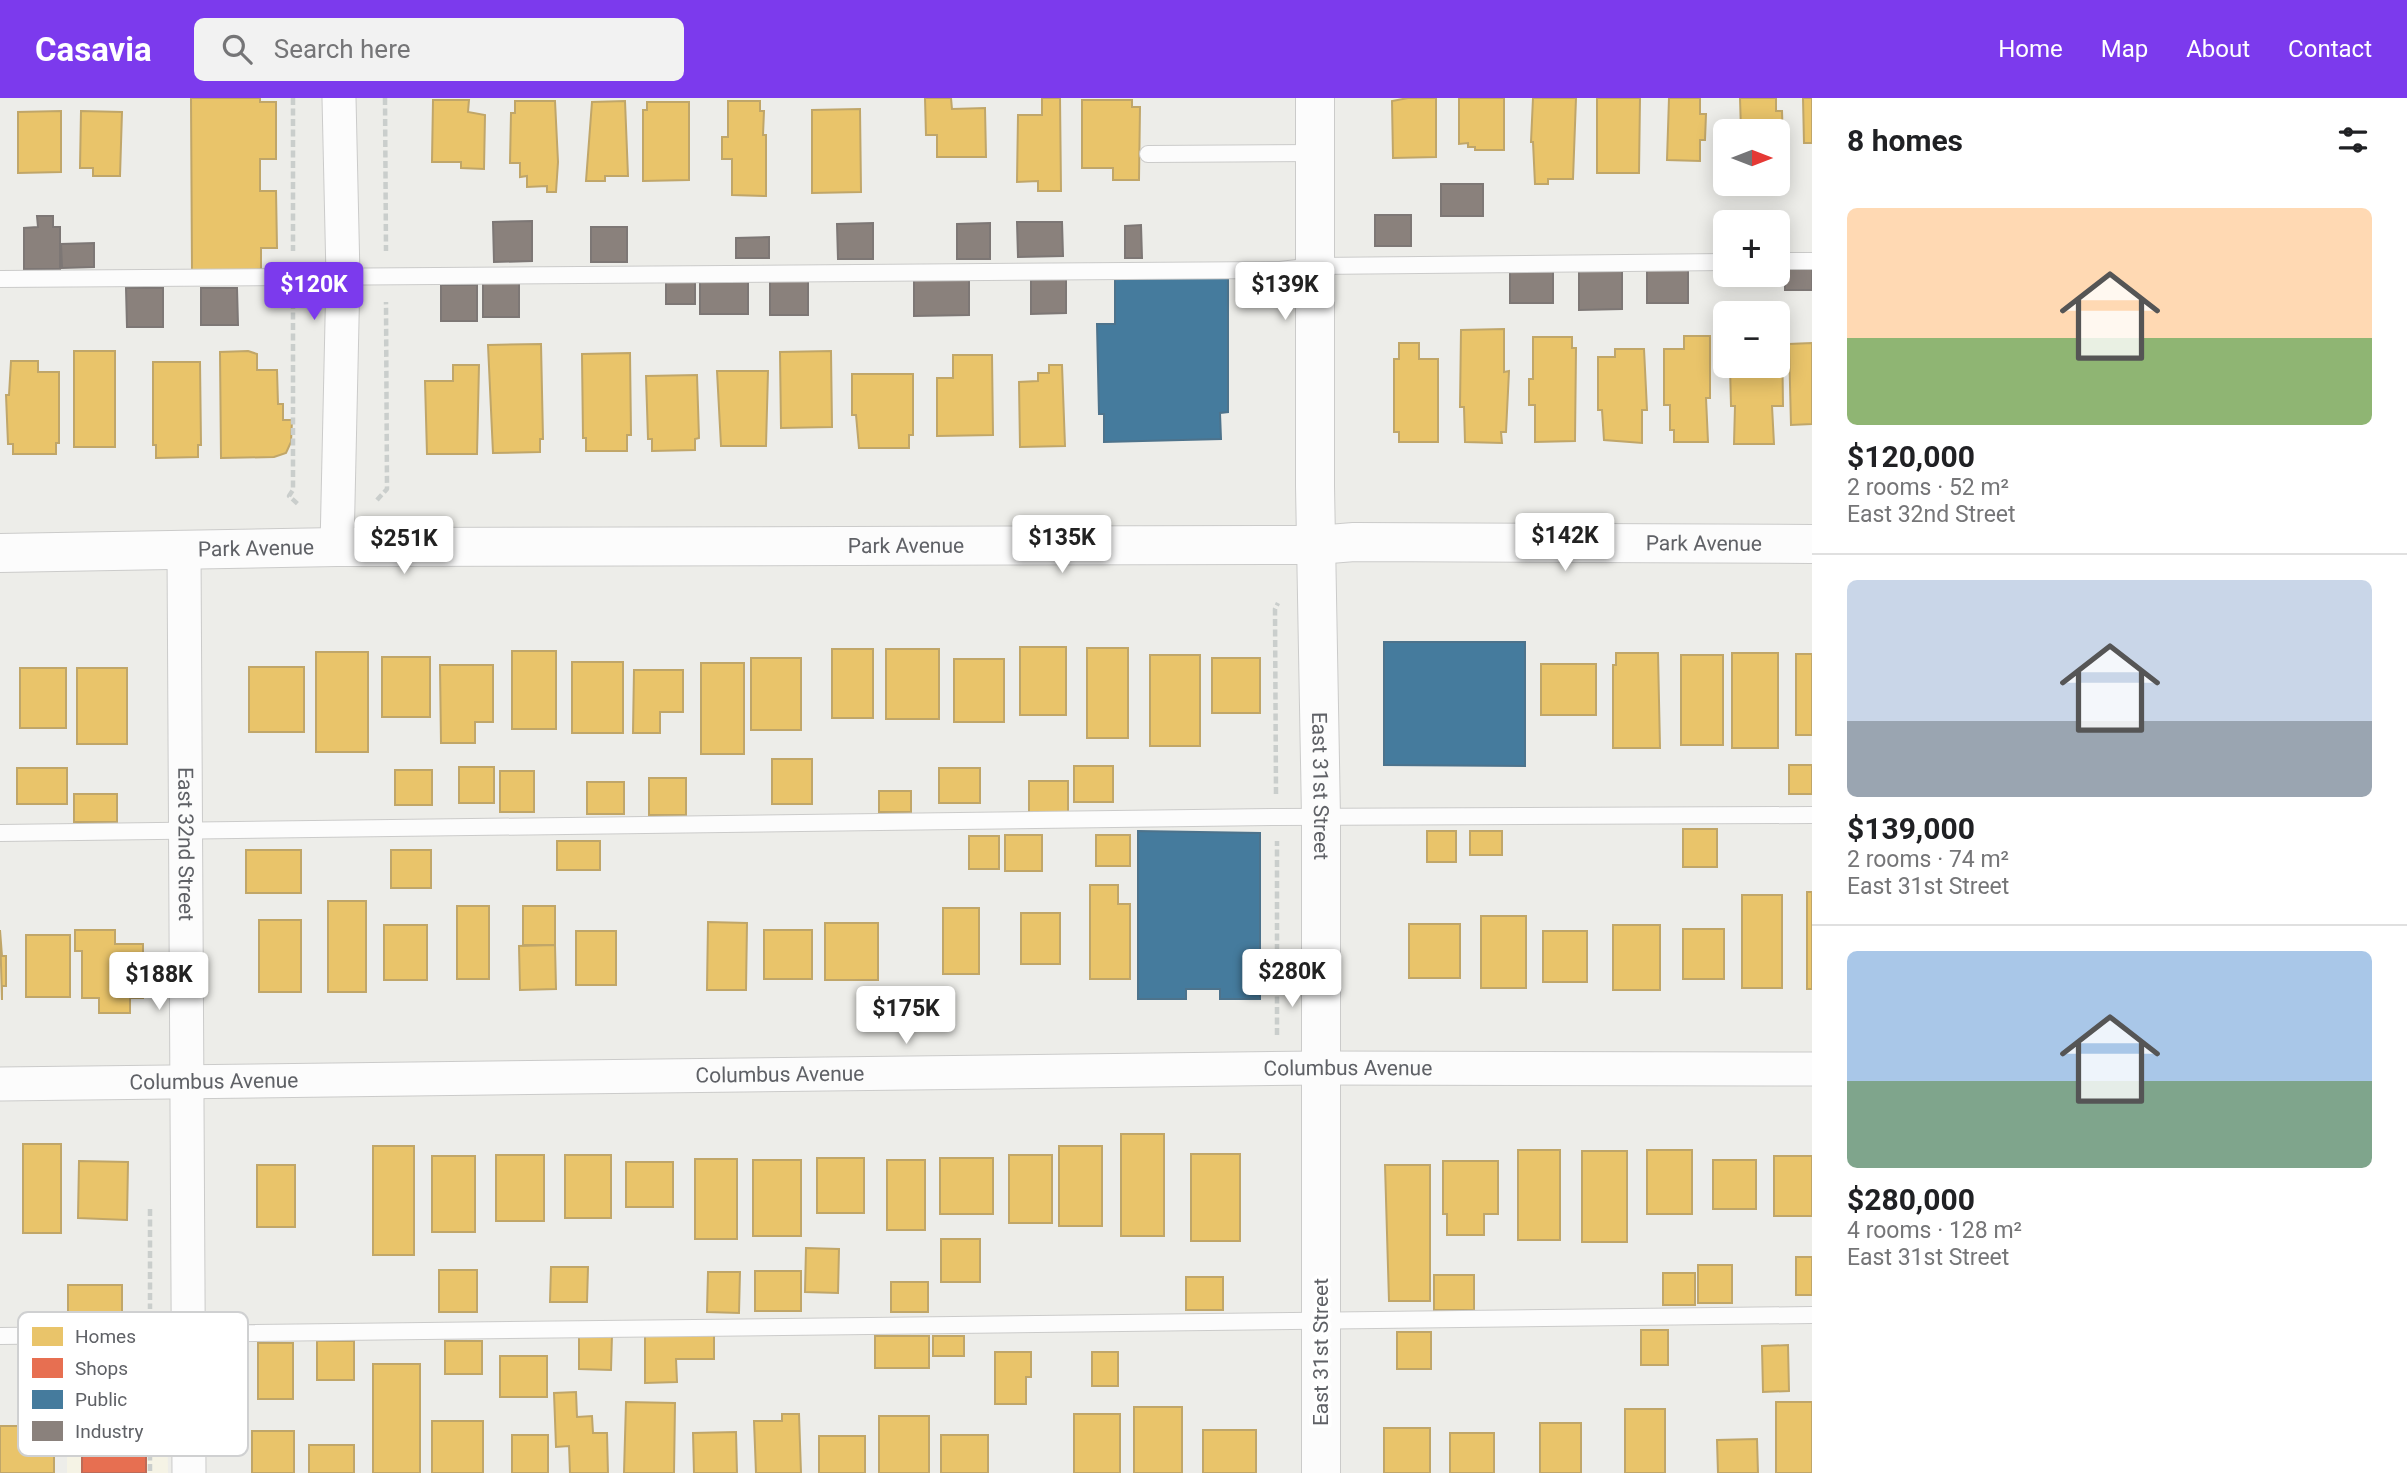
<!DOCTYPE html>
<html lang="en">
<head>
<meta charset="utf-8">
<style>
	body { margin:0; font-family:Roboto,sans-serif; background:#f2f2f2; color:#202124; height:100vh; display:flex; flex-direction:column; font-size:26px; white-space:nowrap }
	* { box-sizing:border-box; margin:0 }
	p { font-size:23px; color:#757577 }
	.icon { flex:none; width:38px; height:38px; fill:none; stroke:currentColor; stroke-width:2; stroke-linecap:round; stroke-linejoin:round }
	.map { position:relative; flex:1; overflow:hidden }
	.panel { display:flex; flex-direction:column; background:#fff; width:595px }
	.panel>* { flex:none }
	.needle { width:46px; rotate:90deg }
	.controls { position:absolute; left:1713px; top:21px; display:grid; gap:14px }
	.controls a { display:grid; place-items:center; width:77px; height:77px; border-radius:10px; background:#fff; box-shadow:0 4px 18px #0003; font-size:35px }
	.price { position:absolute; translate:-50% -60px; padding:0 16px; border-radius:7px; background:#fff; color:#222; font-size:23px; line-height:46px; filter:drop-shadow(0 2px 4px #0008) }
	.price::after { content:''; position:absolute; left:50%; top:42px; width:21px; height:16px; margin-left:-10px; background:inherit; clip-path:polygon(0 0,100% 0,50% 100%) }
	.price.current { background:#7c3aed; color:#fff }
	ul { padding:0; list-style:none }
	li { display:grid; align-content:center; gap:14px; height:371px; padding:0 35px }
	li+li { border-top:2px solid #e0e0e0 }
	li span { display:grid; place-items:center; height:217px; border-radius:10px; color:#555 }
	li>.icon { margin-inline-start:auto }
	span .icon { width:126px; height:126px; fill:#fffc; stroke-width:1 }
	li b { font-size:30px }
	h2 { display:flex; justify-content:space-between; align-items:center; height:84px; padding:0 35px; font-size:30px }
	header { display:flex; align-items:center; gap:42px; box-sizing:border-box; height:98px; padding:0 35px; background:#7c3aed; color:#fff }
	header strong { font-size:33px }
	nav { display:flex; gap:38px; margin-inline-start:auto; font-size:24px }
	.search { width:490px; height:63px; background:#f2f2f2; display:flex; align-items:center; gap:18px; box-sizing:border-box; padding:0 24px; border-radius:10px; color:#757577; font-size:26px }
	main { display:flex; flex:1; min-height:0 }
	.map>svg:first-child { display:block }
	.commercial { fill:#f5f3e5 }
	.homes { fill:#e9c46a; stroke:#c0a669; stroke-width:2 }
	.shops { fill:#e76f51; stroke:#be6b57; stroke-width:2 }
	.public { fill:#457b9d; stroke:#4d738c; stroke-width:2 }
	.industry { fill:#8a817c; stroke:#7d7775; stroke-width:2 }
	.lines { fill:none; stroke-linecap:round; stroke-linejoin:round }
	.service-casing { stroke:#cbcbca; stroke-width:18 }
	.minor-casing { stroke:#cbcbca; stroke-width:35 }
	.tertiary-casing { stroke:#cbcbca; stroke-width:40 }
	.path { stroke:#cacecc; stroke-width:4.5; stroke-dasharray:7 3.5; stroke-linecap:butt }
	.service { stroke:#fcfcfc; stroke-width:16 }
	.minor { stroke:#fcfcfc; stroke-width:33 }
	.tertiary { stroke:#fcfcfc; stroke-width:38 }
	.labels { text-anchor:middle; stroke-width:7; stroke-linejoin:round; paint-order:stroke }
	.street-label { font-size:21px; fill:#5f6166; stroke:#fff }
	.key { fill:#fff; stroke:#cfd0d1; stroke-width:2 }
	.key-label { font-size:19px; fill:#5f6166 }
</style>
</head>
<body>
<header>
<strong>Casavia</strong>
<div class="search"><svg class="icon" aria-label="search" viewBox="0 0 24 24"><circle cx="10" cy="10" r="6"/><path d="M15 15l6 6"/></svg>Search here</div>
<nav><a>Home</a><a>Map</a><a>About</a><a>Contact</a></nav>
</header>
<main>
<div class="map">
<svg width="1812" height="1375" viewBox="0 0 1812 1375">
	<rect width="100%" height="100%" fill="#edede9"/>
	<!-- commercial -->
	<polygon class="commercial" points="167,1325 168,1375 67,1375 67,1326"/>
	<!-- homes -->
	<g class="homes">
		<polygon points="191,0 260,0 260,4 276,4 276,61 260,61 260,93 276,93 277,150 261,150 261,173 192,174"/>
		<polygon points="925,0 951,0 952,11 985,10 986,59 937,59 937,37 926,37"/>
		<polygon points="1042,0 1060,0 1061,93 1038,93 1038,83 1017,84 1018,17 1042,17"/>
		<polygon points="1408,0 1436,0 1436,59 1393,60 1392,3"/>
		<polygon points="1459,0 1504,0 1504,52 1475,52 1475,49 1468,49 1468,45 1459,46"/>
		<polygon points="1533,0 1576,0 1573,81 1548,81 1548,86 1535,86 1533,44 1531,44"/>
		<polygon points="1597,0 1640,0 1639,75 1597,75"/>
		<polygon points="1669,0 1700,0 1700,16 1706,16 1705,42 1700,42 1700,63 1667,62"/>
		<polygon points="1740,0 1776,0 1776,13 1782,13 1783,45 1778,45 1778,33 1741,33"/>
		<polygon points="1803,0 1812,0 1812,45 1804,45"/>
		<polygon points="433,2 469,2 468,14 485,17 484,71 461,70 461,64 432,64"/>
		<polygon points="1082,2 1132,2 1132,9 1140,9 1139,82 1113,82 1113,70 1082,70"/>
		<polygon points="515,3 555,3 558,64 556,94 547,94 547,88 527,89 527,78 520,79 520,65 510,65 511,15 515,15"/>
		<polygon points="625,3 628,78 605,78 605,83 586,83 592,4"/>
		<polygon points="728,3 760,3 760,13 764,13 763,37 766,37 766,98 732,97 732,61 722,61 722,39 728,39"/>
		<polygon points="647,4 689,4 689,82 643,83 643,12 647,12"/>
		<polygon points="860,11 861,94 812,95 812,12"/>
		<polygon points="61,13 61,74 18,75 18,14"/>
		<polygon points="81,13 122,14 120,78 93,78 93,70 80,70"/>
		<polygon points="1504,231 1504,274 1509,273 1506,334 1501,334 1502,345 1465,344 1464,309 1460,309 1461,232"/>
		<polygon points="1778,234 1782,234 1783,308 1772,308 1774,346 1734,346 1735,308 1731,308 1730,268 1778,268"/>
		<polygon points="1684,238 1710,238 1710,300 1706,300 1708,344 1674,344 1674,332 1670,332 1670,307 1664,307 1664,251 1684,251"/>
		<polygon points="1533,239 1572,239 1572,250 1576,250 1575,343 1535,344 1535,307 1529,307 1529,281 1533,281"/>
		<polygon points="1399,245 1419,245 1419,261 1438,261 1438,344 1399,344 1399,334 1394,334 1394,261 1399,261"/>
		<polygon points="1812,245 1812,326 1791,327 1789,246"/>
		<polygon points="541,246 543,341 540,341 540,354 493,355 488,247"/>
		<polygon points="1615,251 1644,251 1647,312 1642,312 1642,345 1604,342 1602,312 1598,312 1598,259 1615,259"/>
		<rect x="74" y="253" width="41" height="96"/>
		<polygon points="248,253 257,256 257,272 277,272 278,306 283,306 283,322 292,322 291,344 286,355 274,359 221,360 220,254"/>
		<polygon points="831,253 832,329 781,330 780,254"/>
		<polygon points="630,255 631,337 627,337 627,353 586,353 586,340 583,340 582,256"/>
		<polygon points="953,257 992,257 993,337 937,338 937,280 953,280"/>
		<polygon points="11,263 38,263 38,274 59,274 59,345 56,345 56,356 13,356 13,346 8,346 6,297 9,297"/>
		<polygon points="153,264 200,264 201,347 198,347 198,359 156,360 156,347 153,347"/>
		<polygon points="453,267 479,267 477,356 427,356 425,283 453,283"/>
		<polygon points="1049,267 1062,267 1065,348 1020,349 1019,284 1038,283 1038,275 1049,275"/>
		<polygon points="717,273 768,273 766,348 721,348"/>
		<polygon points="852,276 913,276 913,337 909,337 909,350 859,350 856,317 852,317"/>
		<polygon points="697,277 699,340 695,341 695,352 652,353 652,341 648,341 646,278"/>
		<rect x="1020" y="549" width="46" height="68"/>
		<rect x="1087" y="550" width="41" height="90"/>
		<rect x="832" y="551" width="41" height="69"/>
		<rect x="886" y="551" width="53" height="70"/>
		<rect x="512" y="553" width="44" height="78"/>
		<rect x="316" y="554" width="52" height="100"/>
		<polygon points="1616,555 1658,555 1660,650 1613,650 1613,567 1616,567"/>
		<rect x="1732" y="555" width="46" height="95"/>
		<rect x="1796" y="556" width="16" height="81"/>
		<rect x="1150" y="557" width="50" height="91"/>
		<rect x="1681" y="557" width="42" height="90"/>
		<rect x="382" y="559" width="48" height="60"/>
		<rect x="751" y="560" width="50" height="72"/>
		<rect x="1212" y="560" width="48" height="55"/>
		<rect x="954" y="561" width="50" height="63"/>
		<rect x="572" y="564" width="51" height="71"/>
		<rect x="701" y="565" width="43" height="91"/>
		<rect x="1541" y="566" width="55" height="51"/>
		<polygon points="440,567 493,567 493,624 475,624 475,645 441,645"/>
		<rect x="249" y="569" width="55" height="65"/>
		<rect x="20" y="570" width="46" height="60"/>
		<rect x="77" y="570" width="50" height="76"/>
		<polygon points="634,572 683,572 683,614 660,614 660,635 633,635"/>
		<rect x="772" y="661" width="40" height="45"/>
		<rect x="1789" y="667" width="23" height="29"/>
		<rect x="1074" y="668" width="39" height="36"/>
		<rect x="459" y="669" width="35" height="36"/>
		<rect x="17" y="670" width="50" height="36"/>
		<rect x="939" y="670" width="41" height="35"/>
		<rect x="395" y="672" width="37" height="35"/>
		<rect x="500" y="673" width="34" height="41"/>
		<rect x="649" y="680" width="37" height="37"/>
		<rect x="1029" y="683" width="39" height="34"/>
		<rect x="587" y="684" width="37" height="32"/>
		<rect x="879" y="693" width="32" height="21"/>
		<rect x="74" y="696" width="43" height="28"/>
		<rect x="1683" y="731" width="34" height="38"/>
		<rect x="1427" y="733" width="29" height="31"/>
		<rect x="1470" y="733" width="32" height="24"/>
		<rect x="1005" y="737" width="37" height="36"/>
		<rect x="1096" y="737" width="34" height="31"/>
		<rect x="969" y="738" width="30" height="33"/>
		<rect x="557" y="743" width="43" height="29"/>
		<rect x="246" y="752" width="55" height="43"/>
		<rect x="391" y="752" width="40" height="38"/>
		<polygon points="1090,787 1118,787 1118,806 1130,806 1130,881 1090,881"/>
		<rect x="1807" y="794" width="5" height="97"/>
		<rect x="1742" y="797" width="40" height="93"/>
		<rect x="328" y="803" width="38" height="91"/>
		<rect x="457" y="808" width="32" height="73"/>
		<rect x="523" y="808" width="32" height="39"/>
		<rect x="943" y="810" width="36" height="66"/>
		<rect x="1021" y="815" width="39" height="51"/>
		<rect x="1481" y="818" width="45" height="72"/>
		<rect x="259" y="822" width="42" height="72"/>
		<polygon points="708,824 747,825 746,892 707,892"/>
		<rect x="825" y="825" width="53" height="57"/>
		<rect x="1409" y="826" width="51" height="54"/>
		<rect x="384" y="827" width="43" height="55"/>
		<rect x="1613" y="827" width="47" height="65"/>
		<rect x="1683" y="831" width="41" height="50"/>
		<polygon points="0,832 2,858 6,858 6,888 2,888 2,902"/>
		<polygon points="75,832 115,832 115,846 143,846 143,900 130,900 130,915 99,915 99,900 82,900 82,853 75,853"/>
		<rect x="764" y="832" width="48" height="49"/>
		<rect x="576" y="833" width="40" height="54"/>
		<rect x="1543" y="833" width="44" height="51"/>
		<rect x="26" y="837" width="44" height="62"/>
		<polygon points="555,847 556,891 520,892 519,848"/>
		<rect x="1121" y="1036" width="43" height="102"/>
		<rect x="23" y="1046" width="38" height="89"/>
		<rect x="373" y="1048" width="41" height="109"/>
		<rect x="1059" y="1048" width="43" height="80"/>
		<rect x="1518" y="1052" width="42" height="90"/>
		<rect x="1647" y="1052" width="45" height="64"/>
		<rect x="1582" y="1053" width="45" height="91"/>
		<rect x="1191" y="1056" width="49" height="87"/>
		<rect x="496" y="1057" width="48" height="66"/>
		<rect x="565" y="1057" width="46" height="63"/>
		<rect x="1009" y="1057" width="43" height="68"/>
		<rect x="432" y="1058" width="43" height="76"/>
		<rect x="1774" y="1058" width="38" height="60"/>
		<rect x="817" y="1060" width="47" height="55"/>
		<rect x="940" y="1060" width="53" height="56"/>
		<rect x="695" y="1061" width="42" height="80"/>
		<rect x="753" y="1062" width="48" height="76"/>
		<rect x="887" y="1062" width="38" height="70"/>
		<rect x="1713" y="1062" width="43" height="49"/>
		<polygon points="79,1063 128,1064 127,1122 78,1120"/>
		<polygon points="1443,1063 1498,1063 1498,1116 1484,1116 1484,1137 1447,1137 1447,1116 1443,1116"/>
		<rect x="626" y="1064" width="47" height="45"/>
		<rect x="257" y="1067" width="38" height="62"/>
		<polygon points="1385,1067 1430,1067 1430,1203 1389,1203"/>
		<rect x="941" y="1141" width="39" height="43"/>
		<polygon points="806,1150 839,1151 838,1195 805,1194"/>
		<rect x="1796" y="1159" width="16" height="38"/>
		<rect x="1698" y="1167" width="34" height="38"/>
		<polygon points="551,1169 588,1169 587,1204 550,1204"/>
		<rect x="439" y="1172" width="38" height="42"/>
		<rect x="755" y="1173" width="46" height="40"/>
		<polygon points="708,1174 740,1174 739,1215 707,1214"/>
		<rect x="1663" y="1175" width="32" height="32"/>
		<rect x="1434" y="1177" width="40" height="35"/>
		<rect x="1186" y="1179" width="37" height="33"/>
		<rect x="891" y="1184" width="37" height="30"/>
		<rect x="68" y="1187" width="54" height="34"/>
		<rect x="1641" y="1232" width="27" height="35"/>
		<rect x="1397" y="1234" width="34" height="37"/>
		<polygon points="579,1237 612,1237 611,1272 579,1271"/>
		<polygon points="645,1237 714,1237 714,1261 676,1261 677,1284 645,1285"/>
		<rect x="875" y="1238" width="54" height="32"/>
		<rect x="933" y="1238" width="31" height="20"/>
		<rect x="317" y="1243" width="37" height="39"/>
		<rect x="445" y="1243" width="37" height="33"/>
		<rect x="258" y="1245" width="35" height="56"/>
		<polygon points="1788,1247 1789,1293 1763,1294 1762,1248"/>
		<polygon points="995,1254 1031,1254 1031,1279 1026,1279 1026,1306 995,1306"/>
		<rect x="1092" y="1254" width="26" height="34"/>
		<rect x="500" y="1258" width="47" height="41"/>
		<rect x="373" y="1266" width="47" height="109"/>
		<polygon points="576,1294 577,1319 592,1318 593,1335 607,1335 608,1375 570,1375 569,1348 556,1349 554,1295"/>
		<polygon points="626,1304 675,1305 674,1375 624,1375"/>
		<rect x="1776" y="1304" width="36" height="71"/>
		<rect x="1134" y="1309" width="48" height="66"/>
		<rect x="1625" y="1311" width="40" height="64"/>
		<polygon points="782,1316 799,1316 801,1375 756,1375 754,1323 782,1323"/>
		<rect x="1074" y="1316" width="46" height="59"/>
		<rect x="879" y="1318" width="50" height="57"/>
		<rect x="432" y="1323" width="51" height="52"/>
		<rect x="1540" y="1325" width="41" height="50"/>
		<rect x="0" y="1328" width="54" height="47"/>
		<rect x="1384" y="1330" width="46" height="45"/>
		<rect x="1203" y="1332" width="53" height="43"/>
		<rect x="252" y="1333" width="42" height="42"/>
		<polygon points="736,1334 737,1375 694,1375 693,1335"/>
		<rect x="1450" y="1335" width="44" height="40"/>
		<rect x="512" y="1337" width="36" height="38"/>
		<rect x="941" y="1337" width="47" height="38"/>
		<rect x="819" y="1338" width="46" height="37"/>
		<polygon points="1757,1341 1758,1375 1718,1375 1717,1342"/>
		<rect x="309" y="1347" width="45" height="28"/>
	</g>
	<!-- shops -->
	<rect class="shops" x="82" y="1350" width="64" height="25"/>
	<!-- public -->
	<g class="public">
		<polygon points="1228,180 1228,314 1220,315 1221,341 1104,344 1104,316 1099,316 1097,226 1115,226 1115,181"/>
		<polygon points="1384,544 1525,544 1525,668 1384,667"/>
		<polygon points="1138,733 1260,735 1260,901 1220,901 1220,891 1186,891 1186,901 1138,901"/>
	</g>
	<!-- industry -->
	<g class="industry">
		<rect x="1441" y="86" width="42" height="32"/>
		<rect x="1375" y="117" width="36" height="31"/>
		<polygon points="37,118 53,118 53,129 60,129 60,171 24,171 24,130 38,129"/>
		<polygon points="532,123 532,163 494,164 493,124"/>
		<polygon points="1017,124 1062,124 1063,158 1018,159"/>
		<polygon points="873,125 873,161 838,161 837,126"/>
		<polygon points="990,125 990,161 957,161 957,126"/>
		<polygon points="1141,127 1142,160 1125,160 1125,128"/>
		<rect x="591" y="129" width="36" height="35"/>
		<polygon points="769,139 769,160 736,160 736,140"/>
		<polygon points="94,145 94,169 62,170 61,146"/>
		<polygon points="1647,171 1688,172 1688,205 1647,205"/>
		<rect x="1785" y="171" width="27" height="21"/>
		<polygon points="1622,172 1622,211 1579,212 1579,173"/>
		<rect x="1510" y="173" width="43" height="32"/>
		<polygon points="914,178 969,178 969,217 914,218"/>
		<rect x="700" y="180" width="48" height="36"/>
		<polygon points="1066,181 1066,215 1031,216 1031,182"/>
		<polygon points="808,182 808,217 770,217 770,183"/>
		<rect x="666" y="184" width="29" height="22"/>
		<rect x="483" y="185" width="36" height="34"/>
		<rect x="441" y="187" width="36" height="36"/>
		<polygon points="126,190 163,190 163,229 127,229"/>
		<polygon points="201,190 237,190 238,227 201,227"/>
	</g>
	<g class="lines">
		<defs>
			<g id="service">
				<polyline points="1148,56 1315,55"/>
				<polyline points="1778,163 1812,163"/>
				<polyline points="0,181 1280,172 1315,168 1726,164"/>
				<polyline points="0,735 1277,719 1812,717"/>
				<polyline points="0,1238 1812,1217"/>
			</g>
			<g id="minor">
				<polyline points="337,449 343,178 339,0"/>
				<path id="s1" d="M184,452L189,1375"/>
				<path id="s2" d="M0,986L1321,970L1812,971"/>
			</g>
			<g id="tertiary">
				<path id="s3" d="M1315,0V388L1321,719V1375"/>
				<path id="s4" d="M0,455L337,449L1317,447L1354,444L1812,446"/>
			</g>
		</defs>
		<!-- service casing -->
		<use href="#service" class="service-casing"/>
		<!-- minor casing -->
		<use href="#minor" class="minor-casing"/>
		<!-- tertiary casing -->
		<use href="#tertiary" class="tertiary-casing"/>
		<!-- path -->
		<g class="path">
			<polyline points="293,0 293,153"/>
			<polyline points="385,0 386,153"/>
			<polyline points="293,204 293,392 289,398 299,407"/>
			<polyline points="377,402 387,391 386,204"/>
			<polyline points="1276,696 1275,511 1278,505"/>
			<polyline points="1277,937 1277,743"/>
			<polyline points="150,1111 150,1211"/>
			<polyline points="150,1261 150,1375"/>
		</g>
		<!-- service -->
		<use href="#service" class="service"/>
		<!-- minor -->
		<use href="#minor" class="minor"/>
		<!-- tertiary -->
		<use href="#tertiary" class="tertiary"/>
	</g>
	<g class="labels">
		<!-- street labels -->
		<g class="street-label">
			<text dy="7" stroke="none"><textPath href="#s4" startOffset="1704">Park Avenue</textPath></text>
			<text dy="7" stroke="none"><textPath href="#s4" startOffset="906">Park Avenue</textPath></text>
			<text dy="7" stroke="none"><textPath href="#s4" startOffset="256">Park Avenue</textPath></text>
			<text dy="7" stroke="none"><textPath href="#s3" startOffset="688">East 31st Street</textPath></text>
			<text dy="7" stroke="none"><textPath href="#s1" startOffset="294">East 32nd Street</textPath></text>
			<text dy="7" stroke="none"><textPath href="#s2" startOffset="1348">Columbus Avenue</textPath></text>
			<text dy="7" stroke="none"><textPath href="#s2" startOffset="780">Columbus Avenue</textPath></text>
			<text dy="7" stroke="none"><textPath href="#s2" startOffset="214">Columbus Avenue</textPath></text>
			<text transform="translate(1321 1254) rotate(-90)" y="7">East 31st Street</text>
		</g>
	</g>
	<!-- legend -->
	<rect x="18" y="1214" width="230" height="144" rx="10" class="key"/>
	<rect x="32" y="1229" width="31" height="19" fill="#e9c46a"/>
	<rect x="32" y="1260" width="31" height="20" fill="#e76f51"/>
	<rect x="32" y="1292" width="31" height="19" fill="#457b9d"/>
	<rect x="32" y="1323" width="31" height="20" fill="#8a817c"/>
	<g class="key-label">
		<text x="75" y="1245">Homes</text>
		<text x="75" y="1277">Shops</text>
		<text x="75" y="1308">Public</text>
		<text x="75" y="1340">Industry</text>
	</g>
</svg>
<div class="controls">
<a><svg class="needle" viewBox="-14 -14 28 28"><path d="M0-13l5 13h-10z" fill="#e53935"/><path d="M0 13l5-13h-10z" fill="#757577"/></svg></a>
<a>+</a>
<a>−</a>
</div>
<b class="price current" style="left:314px;top:224px">$120K</b>
<b class="price" style="left:1285px;top:224px">$139K</b>
<b class="price" style="left:1565px;top:475px">$142K</b>
<b class="price" style="left:1062px;top:477px">$135K</b>
<b class="price" style="left:404px;top:478px">$251K</b>
<b class="price" style="left:1292px;top:911px">$280K</b>
<b class="price" style="left:159px;top:914px">$188K</b>
<b class="price" style="left:906px;top:948px">$175K</b>
</div>
<section class="panel">
<h2>8 homes<svg class="icon" aria-label="filters" viewBox="0 0 24 24"><path d="M4 7h16M4 17h16"/><circle cx="9" cy="7" r="2"/><circle cx="15" cy="17" r="2"/></svg></h2>
<ul>
<li><span style="background:linear-gradient(#ffd9b3 60%,#8fb573 0)"><svg class="icon" aria-label="home" viewBox="0 0 24 24"><path d="M3 11l9-7 9 7M6 9v11h12V9"/></svg></span><div><b>$120,000</b><p>2 rooms · 52 m²</p><p>East 32nd Street</p></div></li>
<li><span style="background:linear-gradient(#c9d6e8 65%,#9aa5b1 0)"><svg class="icon" aria-label="home" viewBox="0 0 24 24"><path d="M3 11l9-7 9 7M6 9v11h12V9"/></svg></span><div><b>$139,000</b><p>2 rooms · 74 m²</p><p>East 31st Street</p></div></li>
<li><span style="background:linear-gradient(#a9c7e8 60%,#7fa58c 0)"><svg class="icon" aria-label="home" viewBox="0 0 24 24"><path d="M3 11l9-7 9 7M6 9v11h12V9"/></svg></span><div><b>$280,000</b><p>4 rooms · 128 m²</p><p>East 31st Street</p></div></li>
</ul>
</section>
</main>
</body>
</html>
